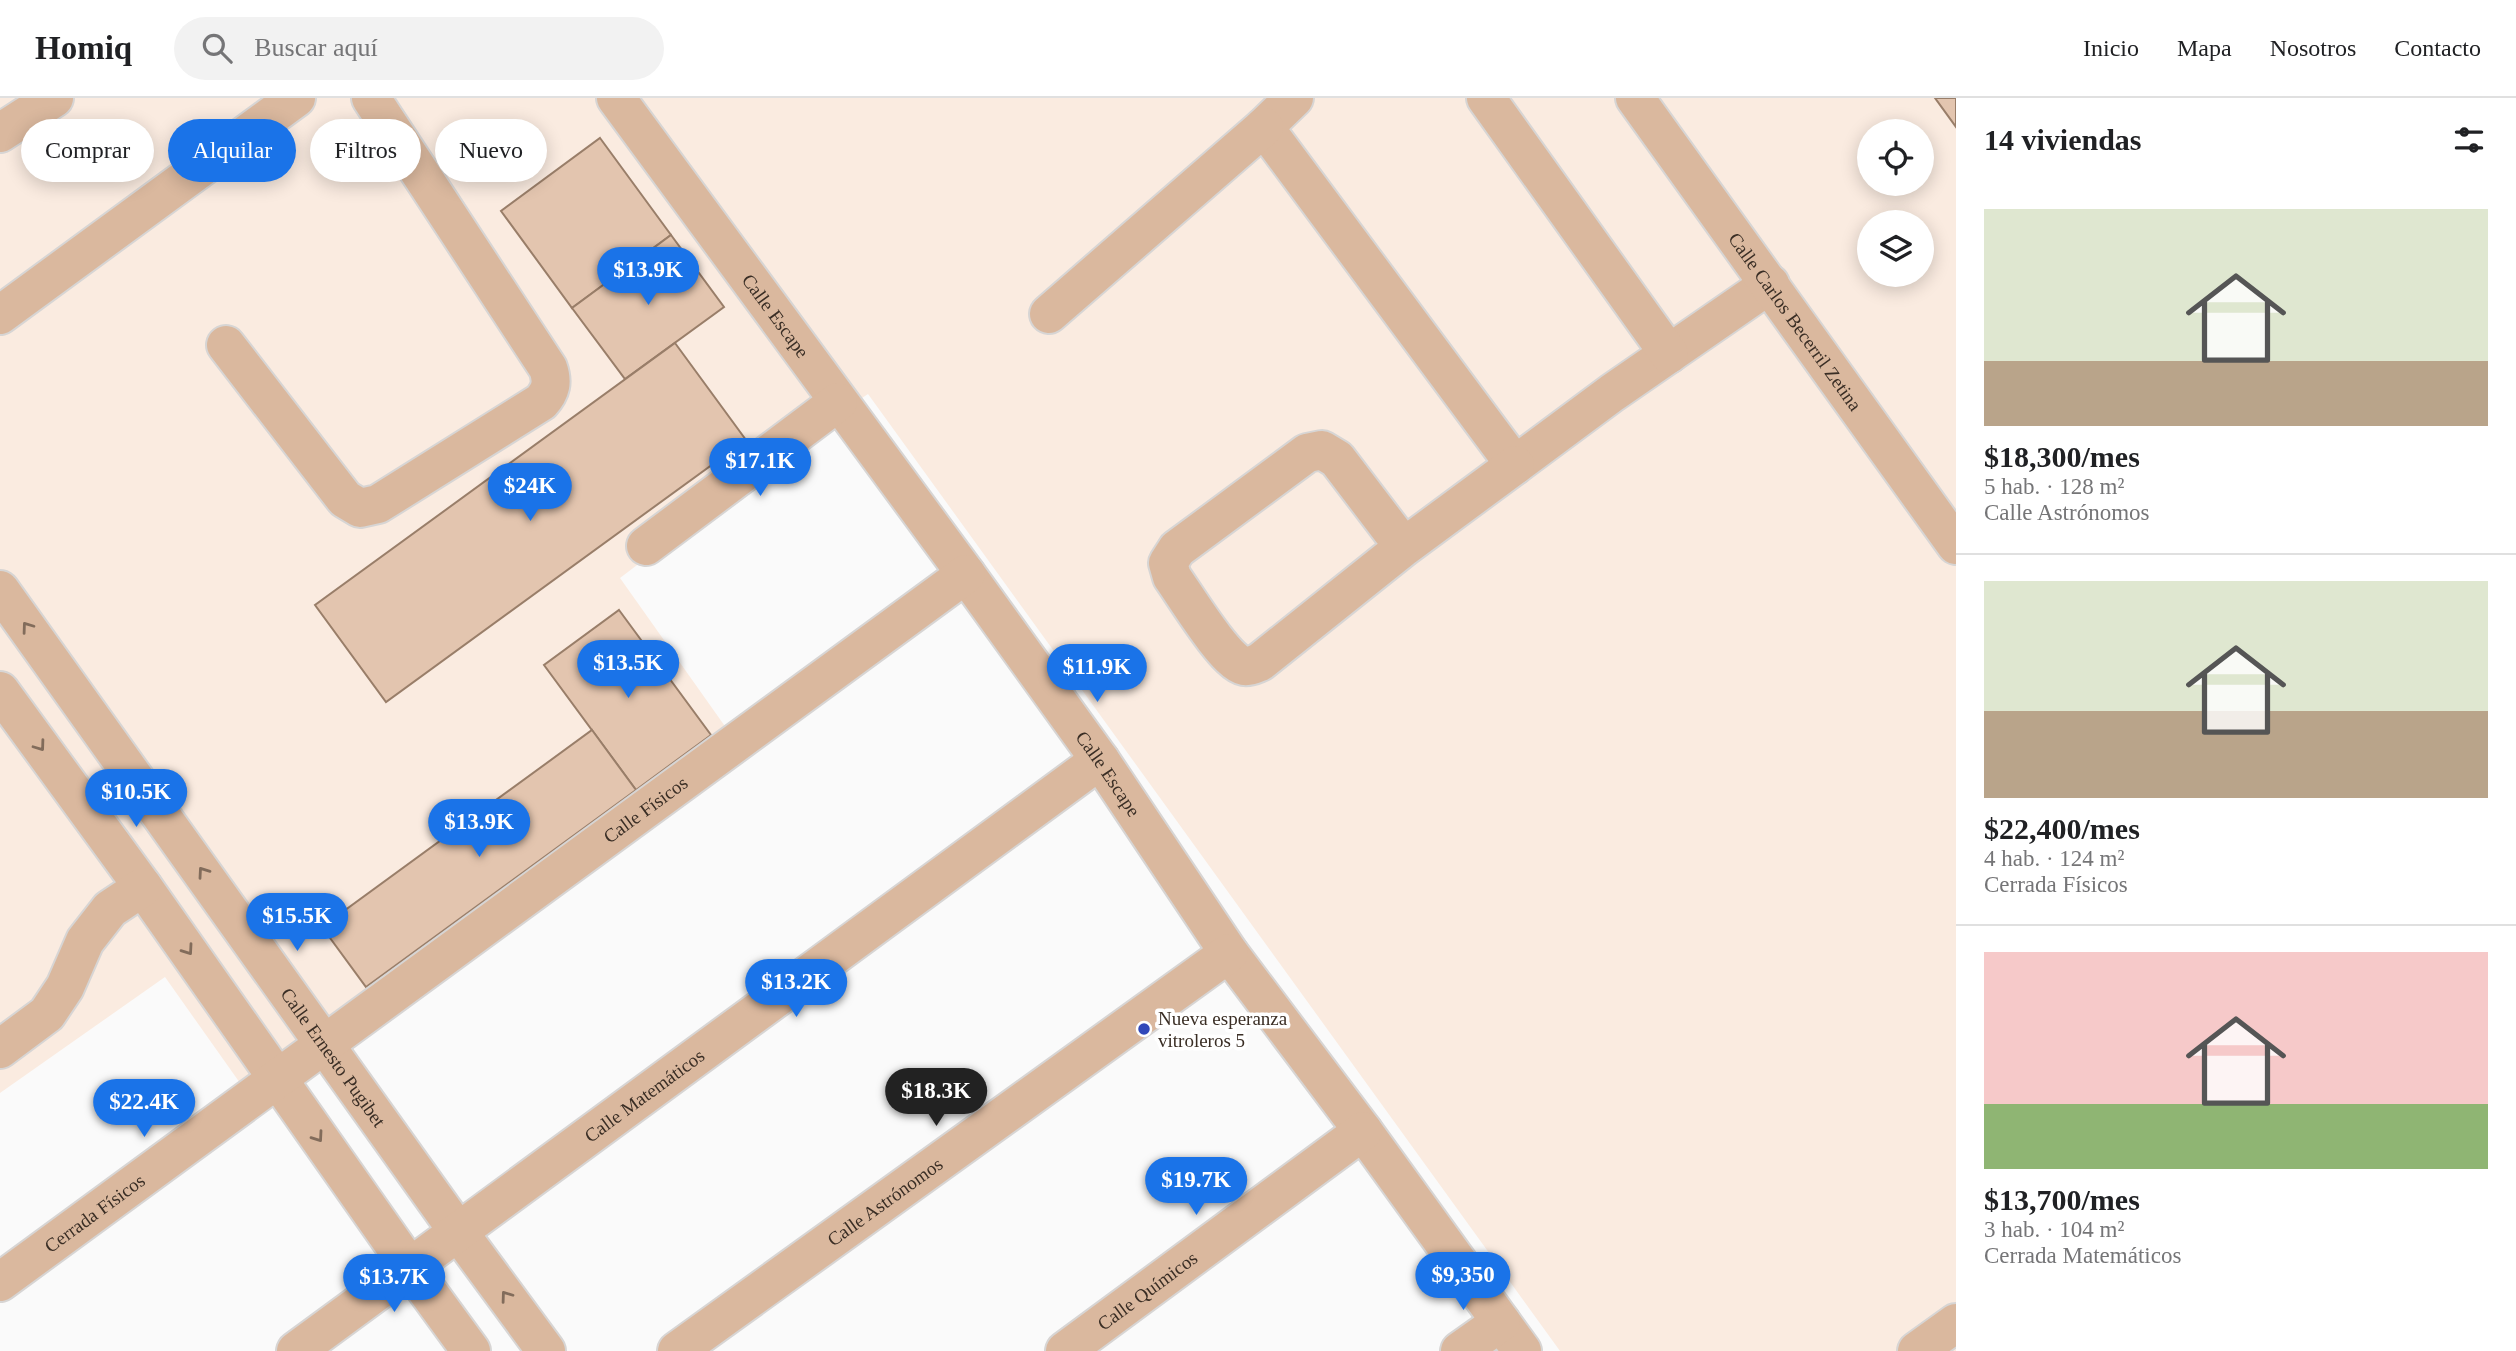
<!DOCTYPE html>
<html lang="es">
<head>
<meta charset="utf-8">
<style>
	body { margin:0; font-family:"Times New Roman",serif; background:#f2f2f2; color:#202124; height:100vh; display:flex; flex-direction:column; font-size:26px; white-space:nowrap }
	* { box-sizing:border-box; margin:0 }
	p { font-size:23px; color:#757577 }
	.icon { flex:none; width:38px; height:38px; fill:none; stroke:currentColor; stroke-width:2; stroke-linecap:round; stroke-linejoin:round }
	.map { position:relative; flex:1; overflow:hidden }
	.panel { display:flex; flex-direction:column; background:#fff; width:560px }
	.panel>* { flex:none }
	.hud { position:absolute; left:21px; top:21px; width:665px; height:63px; display:flex; gap:14px }
	.buttons { position:absolute; left:1857px; top:21px; display:grid; gap:14px }
	.buttons a { display:grid; place-items:center; width:77px; height:77px; border-radius:50%; background:#fff; box-shadow:0 4px 18px #0003; font-size:35px }
	.price { position:absolute; translate:-50% -60px; padding:0 16px; border-radius:24px; background:#1a73e8; color:#fff; font-size:23px; line-height:46px; filter:drop-shadow(0 2px 4px #0008) }
	.price::after { content:''; position:absolute; left:50%; top:42px; width:21px; height:16px; margin-left:-10px; background:inherit; clip-path:polygon(0 0,100% 0,50% 100%) }
	.price.selected { background:#222; color:#fff }
	ul { padding:0; list-style:none }
	li { display:grid; align-content:center; gap:14px; height:371px; padding:0 28px }
	li+li { border-top:2px solid #e0e0e0 }
	li span { display:grid; place-items:center; height:217px; border-radius:0px; color:#555 }
	li>.icon { margin-inline-start:auto }
	span .icon { width:126px; height:126px; fill:#fffc; stroke-width:1 }
	li b { font-size:30px }
	h2 { display:flex; justify-content:space-between; align-items:center; height:84px; padding:0 28px; font-size:30px }
	.chip { padding:0 24px; border-radius:32px; background:#fff; box-shadow:0 4px 18px #0003; font-size:24px; line-height:63px }
	.chip.selected { background:#1a73e8; color:#fff }
	header { display:flex; align-items:center; gap:42px; box-sizing:border-box; height:98px; padding:0 35px; background:#fff; border-bottom:2px solid #e0e0e0 }
	header strong { font-size:33px }
	nav { display:flex; gap:38px; margin-inline-start:auto; font-size:24px }
	.search { width:490px; height:63px; background:#f2f2f2; display:flex; align-items:center; gap:18px; box-sizing:border-box; padding:0 24px; border-radius:38px; color:#757577; font-size:26px }
	main { display:flex; flex:1; min-height:0 }
	.map>svg:first-child { display:block }
	.built { fill:#faebe0; fill-rule:evenodd }
	.building { fill:#e3c5af; stroke:#997e69; stroke-width:2 }
	.lines { fill:none; stroke-linecap:round; stroke-linejoin:round }
	.minor-casing { stroke:#d7d5d4; stroke-width:42 }
	.minor { stroke:#dab89e; stroke-width:38 }
	.oneway { stroke:#826c5b }
	.poi-dot { fill:#3148b9; stroke:#fff; stroke-width:2.5 }
	.labels { text-anchor:middle; stroke-width:7; stroke-linejoin:round; paint-order:stroke }
	.street-label { font-size:19px; fill:#3a2e25; stroke:#fff }
	.poi-label { font-size:19px; fill:#3a2e25; stroke:#fff; text-anchor:start }
</style>
</head>
<body>
<header>
<strong>Homiq</strong>
<div class="search"><svg class="icon" aria-label="search" viewBox="0 0 24 24"><circle cx="10" cy="10" r="6"/><path d="M15 15l6 6"/></svg>Buscar aquí</div>
<nav><a>Inicio</a><a>Mapa</a><a>Nosotros</a><a>Contacto</a></nav>
</header>
<main>
<div class="map">
<svg width="1956" height="1253" viewBox="0 0 1956 1253">
	<rect width="100%" height="100%" fill="#fafafa"/>
	<!-- built -->
	<path class="built" d="M0,0H1956V1253H1560L868,296L816,331L620,480L734,641L240,985L165,879L0,995ZM1869,33H1922V86H1869ZM1869,124H1922V177H1869Z"/>
	<!-- building -->
	<g class="building">
		<polygon points="1935,0 1956,0 1956,29"/>
		<polygon points="600,40 671,137 572,210 501,113"/>
		<polygon points="671,137 724,209 625,281 572,210"/>
		<polygon points="675,245 746,342 386,604 315,507"/>
		<polygon points="619,512 711,637 636,692 544,567"/>
		<polygon points="592,632 636,692 366,889 322,829"/>
	</g>
	<g class="lines">
		<defs>
			<g id="minor">
				<path id="s1" d="M616,0L966,476L1100,662L1229,855L1363,1033L1522,1253"/>
				<polyline points="1294,0 1264,29 1515,367 1612,295 1770,186"/>
				<polyline points="1486,0 1669,256"/>
				<path id="s2" d="M1635,0L1956,447"/>
				<polyline points="0,35 54,0"/>
				<polyline points="1049,216 1264,29"/>
				<polyline points="0,217 296,0"/>
				<path d="M226,247L345,401L360,410L378,406L541,304C551,293 553,284 548,270L371,0"/>
				<polyline points="646,448 838,304"/>
				<path d="M1404,449L1337,361L1322,352L1307,355L1177,451L1168,465L1172,479C1185,497 1226,565 1244,568C1250,569 1255,566 1260,564L1404,449L1515,367"/>
				<path id="s3" d="M0,492L457,1132L546,1253"/>
				<polyline points="0,593 143,789 409,1168 471,1253"/>
				<polyline points="0,951 47,916 65,889 85,843 110,811 143,789"/>
				<path id="s4" d="M0,1184L966,476"/>
				<path id="s5" d="M296,1253L1100,662"/>
				<path id="s6" d="M677,1253L1229,855"/>
				<path id="s7" d="M1065,1253L1363,1033"/>
				<polyline points="1460,1253 1501,1224"/>
				<polyline points="1917,1253 1956,1225"/>
			</g>
		</defs>
		<!-- minor casing -->
		<use href="#minor" class="minor-casing"/>
		<!-- minor -->
		<use href="#minor" class="minor"/>
	</g>
	<!-- one-way arrows -->
	<defs><path id="oneway-chevron" d="M-2-3.5L2.5 0L-2 3.5" fill="none" stroke-width="1.6" stroke-linecap="round" stroke-linejoin="round" transform="scale(1.75)"/></defs>
	<g class="oneway">
		<use href="#oneway-chevron" transform="translate(27 529) rotate(-126)"/>
		<use href="#oneway-chevron" transform="translate(40 648) rotate(54)"/>
		<use href="#oneway-chevron" transform="translate(203 774) rotate(-125)"/>
		<use href="#oneway-chevron" transform="translate(188 852) rotate(55)"/>
		<use href="#oneway-chevron" transform="translate(318 1039) rotate(55)"/>
		<use href="#oneway-chevron" transform="translate(506 1198) rotate(-126)"/>
	</g>
	<!-- markers -->
	<circle class="poi-dot" cx="1144" cy="931" r="7"/>
	<g class="labels">
		<!-- street labels -->
		<g class="street-label">
			<text dy="7" stroke="none"><textPath href="#s1" startOffset="270">Calle Escape</textPath></text>
			<text dy="7" stroke="none"><textPath href="#s2" startOffset="275">Calle Carlos Becerril Zetina</textPath></text>
			<text dy="7" stroke="none"><textPath href="#s1" startOffset="836">Calle Escape</textPath></text>
			<text dy="7" stroke="none"><textPath href="#s4" startOffset="800">Calle Físicos</textPath></text>
			<text dy="7" stroke="none"><textPath href="#s3" startOffset="574">Calle Ernesto Pugibet</textPath></text>
			<text dy="7" stroke="none"><textPath href="#s5" startOffset="432">Calle Matemáticos</textPath></text>
			<text dy="7" stroke="none"><textPath href="#s6" startOffset="256">Calle Astrónomos</textPath></text>
			<text dy="7" stroke="none"><textPath href="#s4" startOffset="117">Cerrada Físicos</textPath></text>
			<text dy="7" stroke="none"><textPath href="#s7" startOffset="102">Calle Químicos</textPath></text>
		</g>
		<!-- poi labels -->
		<g class="poi-label">
			<text x="1158" y="927">Nueva esperanza<tspan x="1158" dy="22">vitroleros 5</tspan></text>
		</g>
	</g>
</svg>
<div class="buttons">
<a><svg class="icon" aria-label="locate" viewBox="0 0 24 24"><circle cx="12" cy="12" r="6"/><path d="M12 2v4M12 18v4M2 12h4M18 12h4"/></svg></a>
<a><svg class="icon" aria-label="layers" viewBox="0 0 24 24"><path d="M12 4l9 5-9 5-9-5zM3 14l9 5 9-5"/></svg></a>
</div>
<b class="price" style="left:648px;top:209px">$13.9K</b>
<b class="price" style="left:760px;top:400px">$17.1K</b>
<b class="price" style="left:530px;top:425px">$24K</b>
<b class="price" style="left:628px;top:602px">$13.5K</b>
<b class="price" style="left:1097px;top:606px">$11.9K</b>
<b class="price" style="left:136px;top:731px">$10.5K</b>
<b class="price" style="left:479px;top:761px">$13.9K</b>
<b class="price" style="left:297px;top:855px">$15.5K</b>
<b class="price" style="left:796px;top:921px">$13.2K</b>
<b class="price selected" style="left:936px;top:1030px">$18.3K</b>
<b class="price" style="left:144px;top:1041px">$22.4K</b>
<b class="price" style="left:1196px;top:1119px">$19.7K</b>
<b class="price" style="left:1463px;top:1214px">$9,350</b>
<b class="price" style="left:394px;top:1216px">$13.7K</b>
<div class="hud">
<a class="chip">Comprar</a>
<a class="chip selected">Alquilar</a>
<a class="chip">Filtros</a>
<a class="chip">Nuevo</a>
</div>
</div>
<section class="panel">
<h2>14 viviendas<svg class="icon" aria-label="filters" viewBox="0 0 24 24"><path d="M4 7h16M4 17h16"/><circle cx="9" cy="7" r="2"/><circle cx="15" cy="17" r="2"/></svg></h2>
<ul>
<li><span style="background:linear-gradient(#dfe7d0 70%,#b9a48a 0)"><svg class="icon" aria-label="home" viewBox="0 0 24 24"><path d="M3 11l9-7 9 7M6 9v11h12V9"/></svg></span><div><b>$18,300/mes</b><p>5 hab. · 128 m²</p><p>Calle Astrónomos</p></div></li>
<li><span style="background:linear-gradient(#dfe7d0 60%,#b9a48a 0)"><svg class="icon" aria-label="home" viewBox="0 0 24 24"><path d="M3 11l9-7 9 7M6 9v11h12V9"/></svg></span><div><b>$22,400/mes</b><p>4 hab. · 124 m²</p><p>Cerrada Físicos</p></div></li>
<li><span style="background:linear-gradient(#f6c9c9 70%,#8fb573 0)"><svg class="icon" aria-label="home" viewBox="0 0 24 24"><path d="M3 11l9-7 9 7M6 9v11h12V9"/></svg></span><div><b>$13,700/mes</b><p>3 hab. · 104 m²</p><p>Cerrada Matemáticos</p></div></li>
</ul>
</section>
</main>
</body>
</html>
